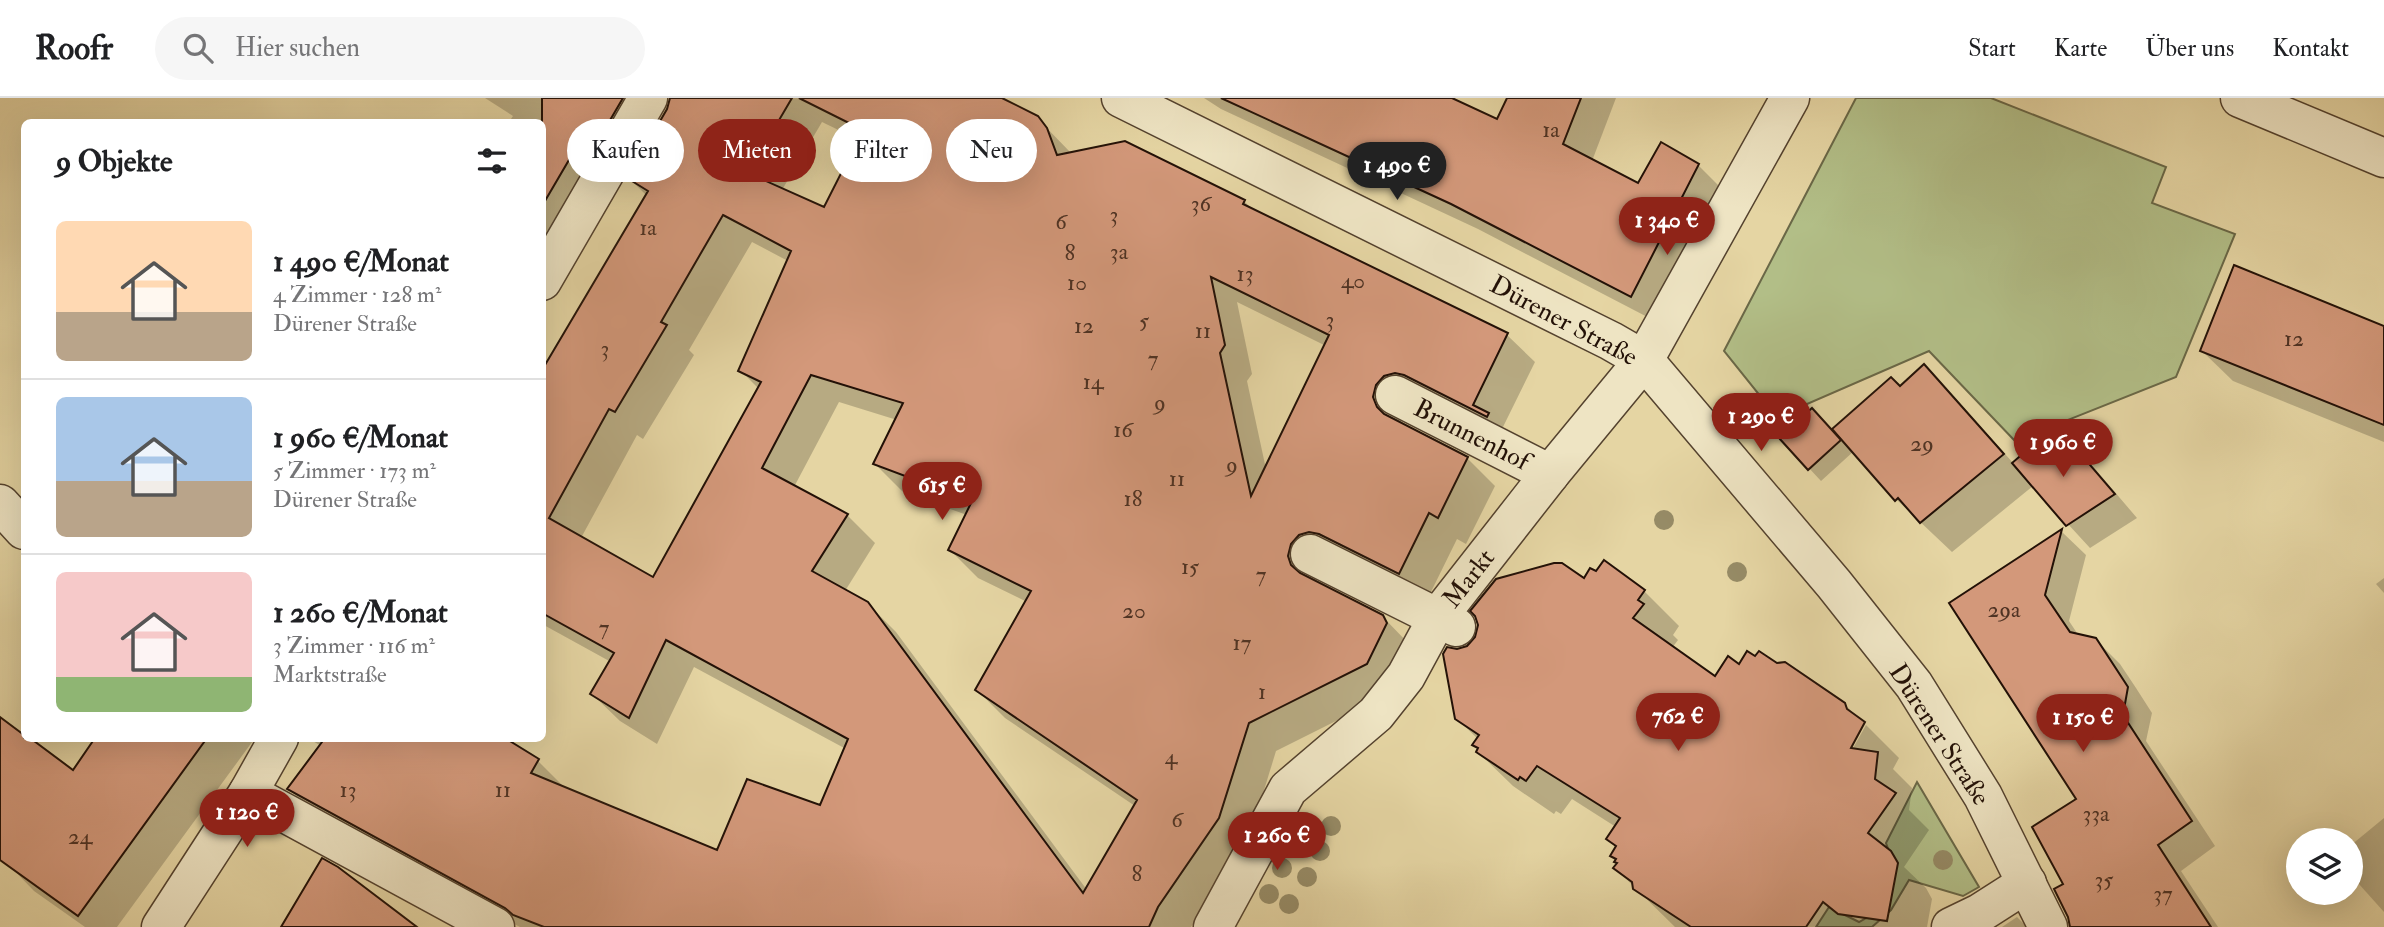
<!DOCTYPE html>
<html lang="de">
<head>
<meta charset="utf-8">
<style>
	body { margin:0; font-family:"IM FELL Double Pica",serif; background:#f6f6f6; color:#202124; height:100vh; display:flex; flex-direction:column; font-size:26px; white-space:nowrap }
	* { box-sizing:border-box; margin:0 }
	p { font-size:23px; color:#757577 }
	.icon { flex:none; width:38px; height:38px; fill:none; stroke:currentColor; stroke-width:2; stroke-linecap:round; stroke-linejoin:round }
	.map { position:relative; flex:1; overflow:hidden }
	.panel { position:absolute; left:21px; top:21px; width:525px; height:623px; display:flex; flex-direction:column; background:#fff; border-radius:10px; box-shadow:0 7px 28px #0002 }
	.panel>* { flex:none }
	.top-card { position:absolute; left:567px; top:21px; width:665px; height:63px; display:flex; gap:14px }
	.fabs { position:absolute; left:2286px; top:730px; display:grid; gap:14px }
	.fabs a { display:grid; place-items:center; width:77px; height:77px; border-radius:50%; background:#fff; box-shadow:0 7px 28px #0002; font-size:35px }
	.price { position:absolute; translate:-50% -60px; padding:0 16px; border-radius:24px; background:#8f2418; color:#fff; font-size:23px; line-height:46px; filter:drop-shadow(0 2px 4px #0008) }
	.price::after { content:''; position:absolute; left:50%; top:42px; width:21px; height:16px; margin-left:-10px; background:inherit; clip-path:polygon(0 0,100% 0,50% 100%) }
	.price.active { background:#222; color:#fff }
	ul { padding:0; list-style:none }
	li { display:flex; align-items:center; gap:21px; height:175px; padding:0 35px }
	li+li { border-top:2px solid #e0e0e0 }
	li span { display:grid; place-items:center; flex:none; width:196px; height:140px; border-radius:10px; color:#555 }
	li>.icon { margin-inline-start:auto }
	span .icon { width:84px; height:84px; fill:#fffc; stroke-width:1 }
	li b { font-size:30px }
	h2 { display:flex; justify-content:space-between; align-items:center; height:84px; padding:0 35px; font-size:30px }
	.chip { padding:0 24px; border-radius:32px; background:#fff; box-shadow:0 7px 28px #0002; font-size:24px; line-height:63px }
	.chip.active { background:#8f2418; color:#fff }
	header { display:flex; align-items:center; gap:42px; box-sizing:border-box; height:98px; padding:0 35px; background:#fff; border-bottom:2px solid #e0e0e0 }
	header strong { font-size:33px }
	nav { display:flex; gap:38px; margin-inline-start:auto; font-size:24px }
	.search { width:490px; height:63px; background:#f6f6f6; display:flex; align-items:center; gap:18px; box-sizing:border-box; padding:0 24px; border-radius:38px; color:#757577; font-size:26px }
	.map>svg:first-child { display:block }
	.green { fill:#b2be87; stroke:#6a6847; stroke-width:2 }
	.shadow { fill:#0003; fill-rule:evenodd }
	.building { fill:#d3987a; stroke:#231107; stroke-width:2; fill-rule:evenodd }
	.lines { fill:none; stroke-linecap:round; stroke-linejoin:round }
	.minor-casing { stroke:#54422e; stroke-width:41 }
	.minor { stroke:#eee4c3; stroke-width:38 }
	.tree { fill:#968b66 }
	.labels { text-anchor:middle; stroke-width:6; stroke-linejoin:round; paint-order:stroke }
	.number-label { font-size:23px; fill:#4f3324 }
	.street-label { font-size:26px; fill:#231107; stroke:#eee4c3 }
</style>
</head>
<body>
<header>
<strong>Roofr</strong>
<div class="search"><svg class="icon" aria-label="search" viewBox="0 0 24 24"><circle cx="10" cy="10" r="6"/><path d="M15 15l6 6"/></svg>Hier suchen</div>
<nav><a>Start</a><a>Karte</a><a>Über uns</a><a>Kontakt</a></nav>
</header>
<div class="map">
<svg width="2384" height="829" viewBox="0 0 2384 829">
	<rect width="100%" height="100%" fill="#e5d5a3"/>
	<filter id="stains"><feTurbulence type="fractalNoise" baseFrequency=".00286" numOctaves="4"/><feColorMatrix values="0 0 0 0 .2 0 0 0 0 .09 0 0 0 0 .02 0 0 0 .5 -.17"/></filter>
	<radialGradient id="worn" r=".72"><stop offset=".6" stop-color="#630" stop-opacity="0"/><stop offset="1" stop-color="#630" stop-opacity=".3"/></radialGradient>
	<!-- green -->
	<g class="green">
		<polygon points="1856,0 1991,0 2166,69 2152,105 2235,136 2176,279 2015,343 1929,253 1777,319 1724,253"/>
		<polygon points="1917,684 1979,789 1963,798 1909,782 1891,812 1872,829 1816,829 1829,809 1859,824 1875,815 1896,773 1886,745"/>
	</g>
	<!-- shadow -->
	<g class="shadow">
		<polygon points="485,0 659,0 553,149 542,143 542,24 509,24 513,18"/>
		<path d="M671,0H1001L1037,20L1071,55L1244,103L1253,112L1507,237L1535,264L1502,331L1403,314L1401,326L1467,360L1495,388L1466,446L1457,441L1427,502L1318,474L1316,485L1382,518L1410,547L1394,594L1276,653L1247,748L1191,829H520L317,719L289,691L321,648L308,640H502L538,663L566,691L718,755L821,709L846,651L694,569L657,646L620,623L592,596L611,564L542,526V275L647,98L629,80L669,12ZM822,24L859,42L825,111L782,92ZM752,144L788,163L740,272L759,291L654,481L581,440L637,337L643,341L694,257L689,252ZM1237,204L1326,248L1266,371L1247,283L1252,276ZM839,304L897,322L875,366L903,394L967,417L950,452L978,480L1027,504L977,592L1005,620L1135,708L1087,792L896,534L867,505L845,493L875,445L847,417L794,389Z"/>
		<polygon points="1204,0 1448,0 1500,24 1510,0 1616,0 1592,63 1639,88 1698,67 1724,93 1657,224 1478,131 1221,11"/>
		<polygon points="2384,230 2384,344 2233,283 2202,253"/>
		<polygon points="1924,268 1954,299 2014,366 2047,337 2065,355 2073,349 2096,372 2137,420 2090,450 2033,388 1952,454 1897,402 1854,353 1821,383 1781,340 1832,334 1891,281 1900,290"/>
		<polygon points="2062,434 2086,457 2069,523 2079,538 2095,541 2120,566 2136,590 2152,615 2146,643 2215,748 2181,773 2218,829 2071,829 2065,787 2078,701 1952,505"/>
		<polygon points="1604,465 1644,493 1679,528 1673,537 1678,542 1672,550 1715,580 1739,568 1844,606 1865,626 1862,626 1845,657 1848,659 1866,627 1899,660 1893,671 1912,690 1909,712 1929,732 1904,769 1926,790 1932,801 1927,829 1675,829 1615,770 1618,766 1617,750 1609,741 1616,729 1572,701 1561,716 1556,713 1554,716 1513,688 1478,654 1479,652 1474,647 1478,641 1456,620 1457,553 1468,549 1597,476"/>
		<polygon points="2384,480 2384,495 2376,486"/>
		<polygon points="0,621 73,674 97,640 255,640 117,829 85,829 34,793 7,765 0,738"/>
		<polygon points="2384,720 2384,814 2350,776 2350,748"/>
		<polygon points="2017,819 2027,829 2002,829"/>
	</g>
	<!-- building -->
	<g class="building">
		<polygon points="542,0 623,0 589,58 576,50 542,108"/>
		<path d="M670,0H792L748,75L824,109L863,32L799,0H1002L1038,18L1047,30L1057,57L1125,43L1245,102L1243,106L1508,235L1473,307L1489,315L1487,319L1404,277L1395,275L1384,278L1376,287L1373,299L1377,309L1384,316L1468,359L1438,420L1429,415L1399,476L1319,436L1309,434L1299,437L1291,446L1288,458L1291,467L1300,475L1383,517L1387,525L1367,566L1249,625L1219,720L1158,809L1149,829H544L513,817L505,810L287,691L325,640H505L539,661L531,675L717,752L747,681L820,707L848,641L666,542L629,620L590,596L614,555L542,515V272L648,93L627,80L667,11ZM723,117L791,153L738,273L761,284L653,479L549,420L609,311L615,314L667,227L661,224ZM1211,179L1329,237L1251,398L1220,255L1225,247ZM811,277L903,305L873,366L972,403L948,452L1031,493L975,592L1137,702L1083,795L868,504L812,473L848,416L762,370Z"/>
		<polygon points="1221,0 1452,0 1497,21 1507,0 1581,0 1563,46 1638,85 1661,44 1699,66 1631,199 1451,106"/>
		<polygon points="2234,167 2384,228 2384,327 2200,253"/>
		<polygon points="1924,266 2004,356 1920,425 1898,400 1895,403 1832,331 1891,279 1900,288"/>
		<polygon points="1812,310 1841,342 1808,372 1779,340"/>
		<polygon points="2047,335 2064,354 2073,347 2115,396 2066,428 2012,365"/>
		<polygon points="2062,431 2045,497 2070,534 2096,540 2128,589 2123,617 2192,723 2158,747 2211,829 2070,829 2068,819 2054,791 2063,786 2032,729 2076,701 1949,505"/>
		<polygon points="1604,462 1645,492 1638,502 1644,506 1633,520 1715,578 1728,558 1739,566 1747,553 1755,558 1759,553 1777,565 1785,564 1845,605 1847,611 1865,624 1851,650 1878,654 1875,681 1896,695 1868,735 1891,753 1898,765 1887,823 1838,816 1823,804 1806,829 1691,829 1633,791 1632,784 1613,770 1617,765 1614,764 1616,761 1610,758 1616,748 1606,741 1620,720 1537,668 1526,683 1520,679 1518,682 1476,654 1478,650 1472,647 1479,637 1455,621 1443,556 1447,549 1457,551 1467,548 1475,539 1478,527 1475,518 1470,513 1496,481 1554,465 1562,465 1584,480 1590,470 1596,473"/>
		<polygon points="0,619 24,637 24,640 30,640 73,672 95,640 207,640 78,818 0,762"/>
		<polygon points="322,760 338,769 417,829 281,829"/>
	</g>
	<g class="lines">
		<defs>
			<g id="minor">
				<polyline points="1121,0 1611,243 1644,262 1834,486 1914,587 1983,698 2048,829"/>
				<polyline points="2240,0 2384,60"/>
				<polyline points="542,183 648,0"/>
				<polyline points="1395,297 1550,376"/>
				<polyline points="0,406 24,432"/>
				<polyline points="1310,456 1456,529"/>
				<polyline points="248,695 495,829"/>
				<polyline points="161,829 248,695 279,640"/>
				<polyline points="1213,829 1288,691 1376,616 1406,578 1438,519 1550,376 1644,262 1790,0"/>
				<polyline points="1951,829 1980,815 2027,785"/>
			</g>
		</defs>
		<!-- minor casing -->
		<use href="#minor" class="minor-casing"/>
		<!-- minor -->
		<use href="#minor" class="minor"/>
	</g>
	<!-- trees -->
	<g class="tree">
		<circle cx="1664" cy="422" r="10"/>
		<circle cx="1737" cy="474" r="10"/>
		<circle cx="1305" cy="724" r="10"/>
		<circle cx="1331" cy="728" r="10"/>
		<circle cx="1295" cy="747" r="10"/>
		<circle cx="1320" cy="753" r="10"/>
		<circle cx="1943" cy="762" r="10"/>
		<circle cx="1282" cy="770" r="10"/>
		<circle cx="1307" cy="779" r="10"/>
		<circle cx="1269" cy="796" r="10"/>
		<circle cx="1289" cy="806" r="10"/>
	</g>
	<g class="labels">
		<!-- number labels -->
		<g class="number-label">
			<text x="1551" y="39">1a</text>
			<text x="1201" y="113">36</text>
			<text x="1114" y="124">3</text>
			<text x="1061" y="131">6</text>
			<text x="648" y="137">1a</text>
			<text x="1119" y="161">3a</text>
			<text x="1070" y="162">8</text>
			<text x="1245" y="183">13</text>
			<text x="1353" y="190">40</text>
			<text x="1077" y="192">10</text>
			<text x="1330" y="229">3</text>
			<text x="1144" y="230">5</text>
			<text x="1084" y="235">12</text>
			<text x="1203" y="240">11</text>
			<text x="2294" y="248">12</text>
			<text x="605" y="258">3</text>
			<text x="1153" y="268">7</text>
			<text x="1093" y="291">14</text>
			<text x="1160" y="312">9</text>
			<text x="1123" y="339">16</text>
			<text x="1922" y="353">29</text>
			<text x="1232" y="374">9</text>
			<text x="1177" y="388">11</text>
			<text x="1133" y="408">18</text>
			<text x="1190" y="476">15</text>
			<text x="1261" y="484">7</text>
			<text x="2004" y="519">29a</text>
			<text x="1134" y="520">20</text>
			<text x="604" y="537">7</text>
			<text x="1242" y="552">17</text>
			<text x="1262" y="601">1</text>
			<text x="1171" y="666">4</text>
			<text x="348" y="699">13</text>
			<text x="503" y="699">11</text>
			<text x="2096" y="723">33a</text>
			<text x="1177" y="729">6</text>
			<text x="80" y="746">24</text>
			<text x="1137" y="783">8</text>
			<text x="2104" y="789">35</text>
			<text x="2163" y="803">37</text>
		</g>
		<!-- street labels -->
		<g class="street-label">
			<text transform="translate(1564 222) rotate(28)" y="9">Dürener Straße</text>
			<text transform="translate(1472 336) rotate(27)" y="9">Brunnenhof</text>
			<text transform="translate(1468 480) rotate(-52)" y="9">Markt</text>
			<text transform="translate(1940 636) rotate(57)" y="9">Dürener Straße</text>
		</g>
	</g>
	<rect width="100%" height="100%" filter="url(#stains)"/>
	<rect width="100%" height="100%" fill="url(#worn)"/>
</svg>
<div class="fabs">
<a><svg class="icon" aria-label="layers" viewBox="0 0 24 24"><path d="M12 4l9 5-9 5-9-5zM3 14l9 5 9-5"/></svg></a>
</div>
<b class="price active" style="left:1397px;top:104px">1 490 €</b>
<b class="price" style="left:1667px;top:159px">1 340 €</b>
<b class="price" style="left:1761px;top:355px">1 290 €</b>
<b class="price" style="left:2063px;top:381px">1 960 €</b>
<b class="price" style="left:942px;top:424px">615 €</b>
<b class="price" style="left:1678px;top:655px">762 €</b>
<b class="price" style="left:2083px;top:656px">1 150 €</b>
<b class="price" style="left:247px;top:751px">1 120 €</b>
<b class="price" style="left:1277px;top:774px">1 260 €</b>
<div class="top-card">
<a class="chip">Kaufen</a>
<a class="chip active">Mieten</a>
<a class="chip">Filter</a>
<a class="chip">Neu</a>
</div>
<section class="panel">
<h2>9 Objekte<svg class="icon" aria-label="filters" viewBox="0 0 24 24"><path d="M4 7h16M4 17h16"/><circle cx="9" cy="7" r="2"/><circle cx="15" cy="17" r="2"/></svg></h2>
<ul>
<li><span style="background:linear-gradient(#ffd9b3 65%,#b9a48a 0)"><svg class="icon" aria-label="home" viewBox="0 0 24 24"><path d="M3 11l9-7 9 7M6 9v11h12V9"/></svg></span><div><b>1 490 €/Monat</b><p>4 Zimmer · 128 m²</p><p>Dürener Straße</p></div></li>
<li><span style="background:linear-gradient(#a9c7e8 60%,#b9a48a 0)"><svg class="icon" aria-label="home" viewBox="0 0 24 24"><path d="M3 11l9-7 9 7M6 9v11h12V9"/></svg></span><div><b>1 960 €/Monat</b><p>5 Zimmer · 173 m²</p><p>Dürener Straße</p></div></li>
<li><span style="background:linear-gradient(#f6c9c9 75%,#8fb573 0)"><svg class="icon" aria-label="home" viewBox="0 0 24 24"><path d="M3 11l9-7 9 7M6 9v11h12V9"/></svg></span><div><b>1 260 €/Monat</b><p>3 Zimmer · 116 m²</p><p>Marktstraße</p></div></li>
</ul>
</section>
</div>
</body>
</html>
